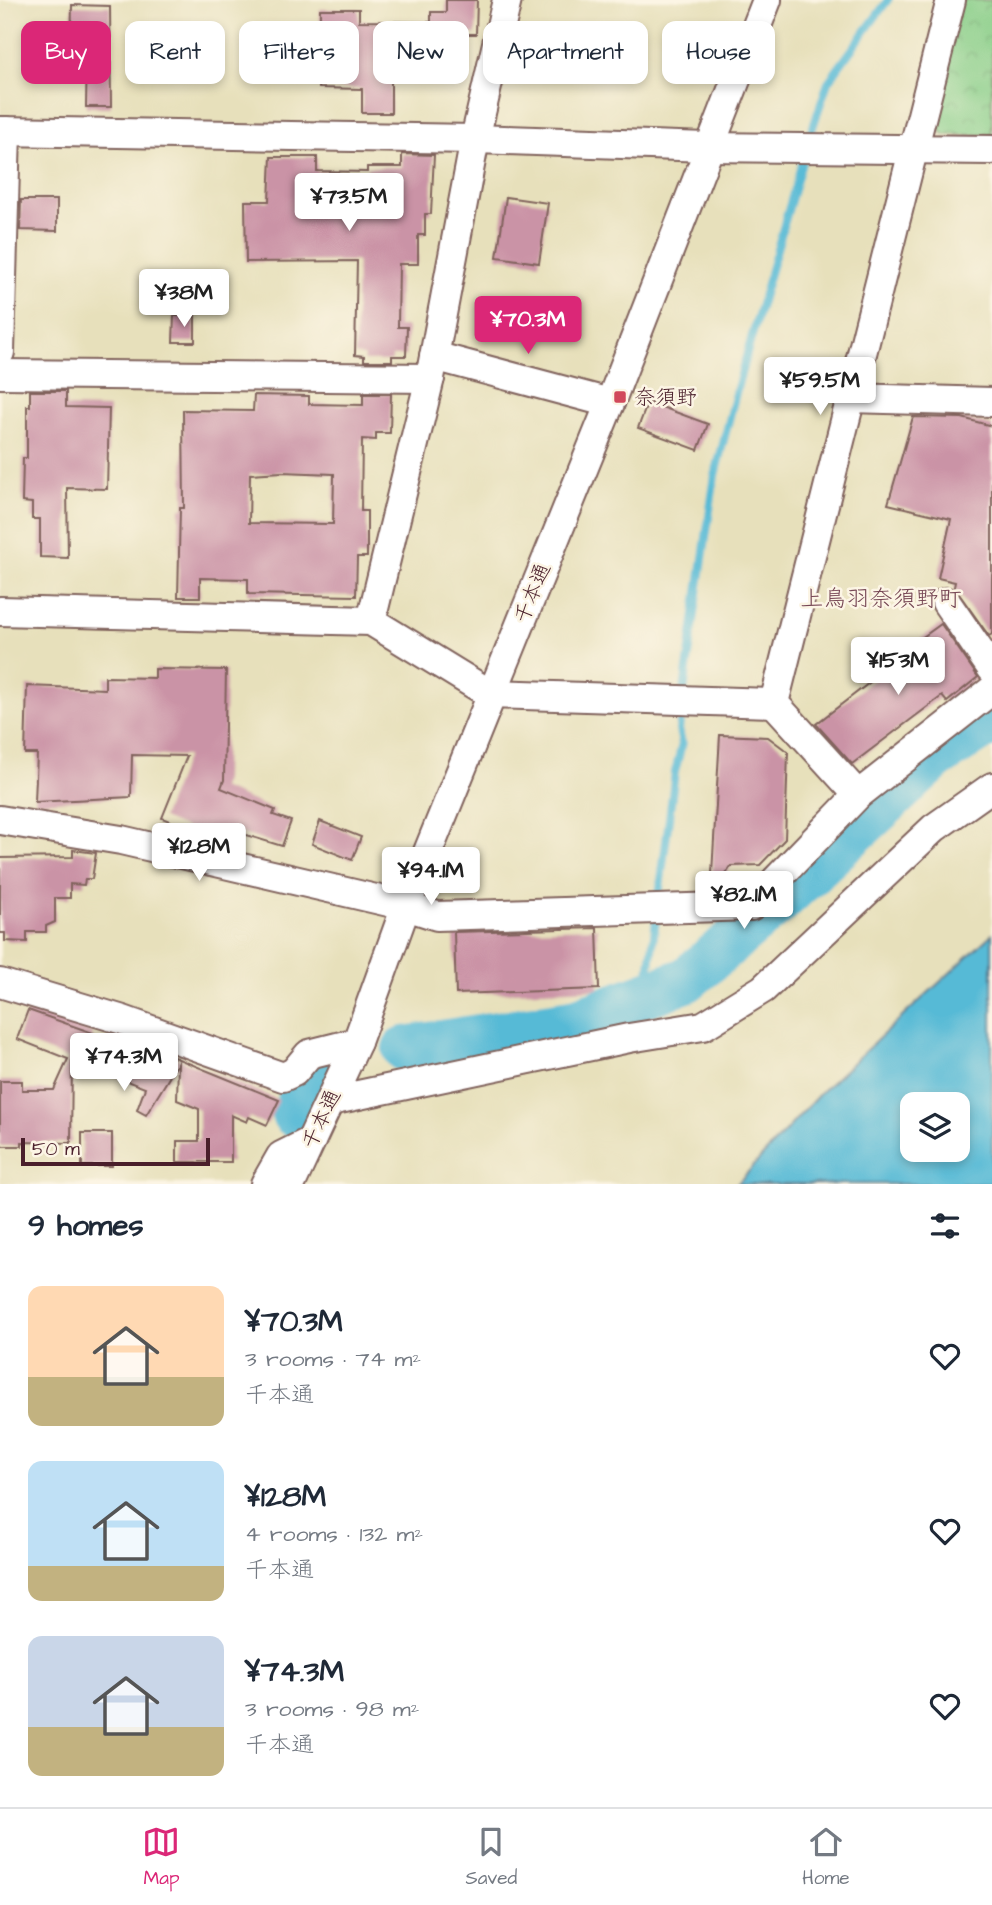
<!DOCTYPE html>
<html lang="en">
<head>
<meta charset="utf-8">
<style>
	body { margin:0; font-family:"Architects Daughter","Klee One",sans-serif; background:#f6f6f7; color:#1f2937; height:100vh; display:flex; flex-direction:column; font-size:26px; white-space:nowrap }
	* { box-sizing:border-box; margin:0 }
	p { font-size:23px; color:#747a83 }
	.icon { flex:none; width:38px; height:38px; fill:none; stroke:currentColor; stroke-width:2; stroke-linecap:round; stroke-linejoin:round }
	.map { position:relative; height:1184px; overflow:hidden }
	.sheet { display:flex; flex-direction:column; background:#fff; flex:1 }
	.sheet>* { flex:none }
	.guide { position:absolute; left:21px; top:21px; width:950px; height:63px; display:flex; gap:14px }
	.buttons { position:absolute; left:900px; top:1092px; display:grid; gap:14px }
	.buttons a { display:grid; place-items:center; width:70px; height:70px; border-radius:14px; background:#fff; box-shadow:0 4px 10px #0003; font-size:35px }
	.scale { position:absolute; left:21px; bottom:18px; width:189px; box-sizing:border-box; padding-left:7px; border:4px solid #4a1f2b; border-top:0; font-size:19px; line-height:24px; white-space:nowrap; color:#4a1f2b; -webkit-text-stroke:5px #fcf5e5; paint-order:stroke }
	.price { position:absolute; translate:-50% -60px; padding:0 16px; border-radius:7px; background:#fff; color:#222; font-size:23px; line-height:46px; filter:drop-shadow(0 2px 4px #0008) }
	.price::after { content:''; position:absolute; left:50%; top:42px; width:21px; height:16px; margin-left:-10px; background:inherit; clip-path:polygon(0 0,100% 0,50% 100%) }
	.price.selected { background:#db2777; color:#fff }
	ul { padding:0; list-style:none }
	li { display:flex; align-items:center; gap:21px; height:175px; padding:0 28px }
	li span { display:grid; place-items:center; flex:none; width:196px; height:140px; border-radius:14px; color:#555 }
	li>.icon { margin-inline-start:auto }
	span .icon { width:84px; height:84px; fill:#fffc; stroke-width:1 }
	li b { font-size:30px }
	h2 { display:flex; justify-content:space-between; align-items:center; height:84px; padding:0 28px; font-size:30px }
	.pill { padding:0 24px; border-radius:14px; background:#fff; box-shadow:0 4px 10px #0003; font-size:24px; line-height:63px }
	.pill.selected { background:#db2777; color:#fff }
	.dock { display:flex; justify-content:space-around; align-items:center; height:98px; border-top:2px solid #e0e1e3; background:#fff; font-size:19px; color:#747a83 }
	.dock a { display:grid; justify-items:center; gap:4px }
	.dock .selected { color:#db2777 }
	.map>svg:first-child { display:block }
	.park { fill:url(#park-crowns); stroke:#69765a; stroke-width:2 }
	.water { fill:#57bad6; stroke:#506c80; stroke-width:2; fill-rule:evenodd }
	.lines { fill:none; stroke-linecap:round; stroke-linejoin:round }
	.stream { stroke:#57bad6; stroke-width:8 }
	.river { stroke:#57bad6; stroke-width:46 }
	.building { fill:#ca93a6; fill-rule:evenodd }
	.minor-casing { stroke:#81635d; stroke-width:32 }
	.minor { stroke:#fff; stroke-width:28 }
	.poi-dot { fill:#d1495b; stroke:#fcf5e5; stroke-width:2.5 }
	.labels { text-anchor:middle; stroke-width:5; stroke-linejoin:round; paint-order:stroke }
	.poi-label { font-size:21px; fill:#4a1f2b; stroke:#fcf5e5; text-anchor:start }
	.street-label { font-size:21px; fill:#4a1f2b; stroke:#fcf5e5 }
	.neighbourhood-label { font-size:23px; fill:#774856; stroke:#fcf5e5 }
</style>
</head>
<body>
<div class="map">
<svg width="992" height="1184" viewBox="0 0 992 1184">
	<defs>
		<pattern id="park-crowns" width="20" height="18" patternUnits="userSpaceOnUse" patternTransform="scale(1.75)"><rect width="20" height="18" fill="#88ce88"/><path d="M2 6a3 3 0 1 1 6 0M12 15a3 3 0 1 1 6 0" fill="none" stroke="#77b076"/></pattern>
	</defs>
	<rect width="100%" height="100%" fill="#fcf5e5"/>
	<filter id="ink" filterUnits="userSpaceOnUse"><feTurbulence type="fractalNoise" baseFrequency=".0143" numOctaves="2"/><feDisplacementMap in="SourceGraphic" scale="14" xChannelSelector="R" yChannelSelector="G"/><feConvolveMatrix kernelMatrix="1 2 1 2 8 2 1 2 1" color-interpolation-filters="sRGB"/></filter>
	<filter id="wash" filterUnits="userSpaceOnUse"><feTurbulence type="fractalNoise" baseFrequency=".00686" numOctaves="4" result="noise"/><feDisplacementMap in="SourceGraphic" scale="28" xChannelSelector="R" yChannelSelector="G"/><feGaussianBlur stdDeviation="1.57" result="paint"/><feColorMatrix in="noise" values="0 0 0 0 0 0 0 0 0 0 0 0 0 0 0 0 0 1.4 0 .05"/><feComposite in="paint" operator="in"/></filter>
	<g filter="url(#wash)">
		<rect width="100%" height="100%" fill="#e7e0bb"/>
		<!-- park -->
		<polygon class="park" points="962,0 992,0 992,135 944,135 929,115"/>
		<!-- water -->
		<path class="water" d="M992,934V1184H737L823,1090ZM912,1104H957V1150H912Z"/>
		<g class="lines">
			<!-- stream -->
			<g class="stream">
				<polyline points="808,142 828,82 888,0"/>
				<polyline points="646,997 675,772 682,744 679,730 684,690 715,475 739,381 804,155"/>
			</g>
			<!-- river -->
			<g class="river">
				<polyline points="405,1049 572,1022 686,980 775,905 935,758 992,721"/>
				<polyline points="294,1114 316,1070"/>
			</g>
		</g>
		<g id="blocks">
			<!-- building -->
			<g class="building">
				<polygon points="446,0 477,0 476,34 463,34 462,54 408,52 408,72 391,72 391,113 362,113 362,89 319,88 320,9 359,9 359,21 431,22 431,12 446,12"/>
				<polygon points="72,5 110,6 111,107 86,107 87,54 71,53"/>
				<polygon points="402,154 434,155 431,214 425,214 425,235 418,235 418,264 399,264 398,327 407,327 406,356 392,356 392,361 364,361 364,356 355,355 357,261 246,262 245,201 269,201 271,157 317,157 317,171 367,172 367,167 402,167"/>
				<polygon points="506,197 548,203 539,263 497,257"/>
				<polygon points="21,200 57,200 57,231 20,230"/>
				<polygon points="174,316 195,316 195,342 173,342"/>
				<polygon points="30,391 66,391 66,407 109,408 107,489 67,488 68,558 40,557 40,519 32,519 32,503 22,502 23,458 27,458 27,406 30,406"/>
				<path d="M363,394H391L390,433H376V440L362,439L361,511H367V557H357L356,596L248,594V579L200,578V597H178L180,508H184L183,410L253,411L254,395L309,396V404L363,405ZM282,472L334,474L333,524L249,523L250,474Z"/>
				<polygon points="648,402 708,424 698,450 638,428"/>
				<polygon points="913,417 962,418 992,426 992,634 989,636 954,587 955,582 938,578 951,519 888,504"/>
				<polygon points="941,624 978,677 947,702 942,696 852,764 816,724 886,670 893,680 927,656 916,642"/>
				<polygon points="155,669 226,670 224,780 221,788 275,810 273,815 291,821 282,846 236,832 229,848 209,842 211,838 162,818 187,756 132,755 131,797 35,802 37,754 25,754 27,686 105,689 105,677 155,678"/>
				<polygon points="720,735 768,737 788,752 785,839 760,865 731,866 716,891 711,891"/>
				<polygon points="320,821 361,837 352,860 312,844"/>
				<polygon points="73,850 96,853 92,879 85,879 84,885 70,884 70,898 55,898 55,922 46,926 46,932 27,932 27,942 5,941 5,933 0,933 0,858 73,857"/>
				<polygon points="597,928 599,989 456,994 454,932"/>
				<polygon points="28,1010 93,1033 91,1037 153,1068 159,1051 279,1100 267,1125 249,1117 247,1122 231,1115 231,1162 177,1162 177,1141 199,1141 199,1109 177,1100 178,1063 146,1115 137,1110 145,1088 72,1060 71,1143 22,1142 22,1146 0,1146 0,1081 22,1081 22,1090 54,1090 68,1059 17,1039"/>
				<rect x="82" y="1133" width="30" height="33"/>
			</g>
		</g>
	</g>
	<g filter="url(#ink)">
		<use href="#blocks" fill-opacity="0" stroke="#81635d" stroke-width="2"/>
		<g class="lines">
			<defs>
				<g id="minor">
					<polyline points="0,131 475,139 707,147 992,150"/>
					<polyline points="0,352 6,131"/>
					<polyline points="434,356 610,403"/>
					<polyline points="0,374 430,378"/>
					<polyline points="850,398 992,402"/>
					<polyline points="946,602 992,669"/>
					<polyline points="0,611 371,621 490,694 774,703"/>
					<polyline points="371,621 430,378 475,139 507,0"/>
					<polyline points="858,795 774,703 951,0"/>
					<polyline points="0,820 121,840 406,906 437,916 751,906 858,795 992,690"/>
					<polyline points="0,983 123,1020 283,1077 294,1072 309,1054 357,1042"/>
					<polyline points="330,1101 629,1038 703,1026 763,989 934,828 992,787"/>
					<polyline points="265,1184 281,1156 311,1141"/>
					<polyline points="291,1184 357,1042 406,906 610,403 767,0"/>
				</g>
			</defs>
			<!-- minor casing -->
			<use href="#minor" class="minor-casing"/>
			<!-- minor -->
			<use href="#minor" class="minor"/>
		</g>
	</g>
	<!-- markers -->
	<rect class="poi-dot" x="613" y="390" width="14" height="14" rx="3.5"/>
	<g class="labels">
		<!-- poi labels -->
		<g class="poi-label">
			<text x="634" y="404">奈須野</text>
		</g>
		<!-- street labels -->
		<g class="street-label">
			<text transform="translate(532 593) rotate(-68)" y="7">千本通</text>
			<text transform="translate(321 1119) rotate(-65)" y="7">千本通</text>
		</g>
		<!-- neighbourhood labels -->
		<g class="neighbourhood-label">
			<text x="881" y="606">上鳥羽奈須野町</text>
		</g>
	</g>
</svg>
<div class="buttons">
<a><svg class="icon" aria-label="layers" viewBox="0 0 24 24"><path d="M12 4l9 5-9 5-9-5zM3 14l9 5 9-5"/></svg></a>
</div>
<div class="scale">50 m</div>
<b class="price" style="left:349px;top:233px">¥73.5M</b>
<b class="price" style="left:184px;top:329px">¥38M</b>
<b class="price selected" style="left:528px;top:356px">¥70.3M</b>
<b class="price" style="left:820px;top:417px">¥59.5M</b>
<b class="price" style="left:898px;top:697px">¥153M</b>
<b class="price" style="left:199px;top:883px">¥128M</b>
<b class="price" style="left:431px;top:907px">¥94.1M</b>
<b class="price" style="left:744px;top:931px">¥82.1M</b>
<b class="price" style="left:124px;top:1093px">¥74.3M</b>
<div class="guide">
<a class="pill selected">Buy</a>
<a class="pill">Rent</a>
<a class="pill">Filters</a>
<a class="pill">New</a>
<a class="pill">Apartment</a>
<a class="pill">House</a>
</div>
</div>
<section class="sheet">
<h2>9 homes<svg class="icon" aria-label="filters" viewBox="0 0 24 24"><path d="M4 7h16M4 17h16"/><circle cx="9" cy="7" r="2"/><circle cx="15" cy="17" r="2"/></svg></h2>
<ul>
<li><span style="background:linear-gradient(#ffd9b3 65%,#c2b280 0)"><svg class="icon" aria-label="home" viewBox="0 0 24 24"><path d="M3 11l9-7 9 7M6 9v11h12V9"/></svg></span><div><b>¥70.3M</b><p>3 rooms · 74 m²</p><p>千本通</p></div><svg class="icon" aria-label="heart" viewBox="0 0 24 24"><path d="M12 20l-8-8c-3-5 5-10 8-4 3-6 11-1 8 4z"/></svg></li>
<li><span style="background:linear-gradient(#bfe0f5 75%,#c2b280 0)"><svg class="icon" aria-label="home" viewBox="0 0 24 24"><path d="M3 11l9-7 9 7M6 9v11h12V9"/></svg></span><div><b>¥128M</b><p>4 rooms · 132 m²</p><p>千本通</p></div><svg class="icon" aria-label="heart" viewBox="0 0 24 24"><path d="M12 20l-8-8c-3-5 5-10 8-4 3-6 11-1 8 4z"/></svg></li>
<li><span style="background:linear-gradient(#c9d6e8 65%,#c2b280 0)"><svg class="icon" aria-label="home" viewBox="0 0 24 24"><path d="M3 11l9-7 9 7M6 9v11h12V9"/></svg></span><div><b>¥74.3M</b><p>3 rooms · 98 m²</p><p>千本通</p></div><svg class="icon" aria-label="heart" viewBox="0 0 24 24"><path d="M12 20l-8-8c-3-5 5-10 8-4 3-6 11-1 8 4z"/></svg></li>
</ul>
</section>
<nav class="dock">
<a class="selected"><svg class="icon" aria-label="map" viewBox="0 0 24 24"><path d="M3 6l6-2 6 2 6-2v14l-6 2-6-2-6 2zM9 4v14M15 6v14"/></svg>Map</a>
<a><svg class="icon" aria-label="saved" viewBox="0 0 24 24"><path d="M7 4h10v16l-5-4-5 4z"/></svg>Saved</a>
<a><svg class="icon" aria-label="home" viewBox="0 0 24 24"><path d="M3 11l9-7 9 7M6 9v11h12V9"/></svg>Home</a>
</nav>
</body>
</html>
